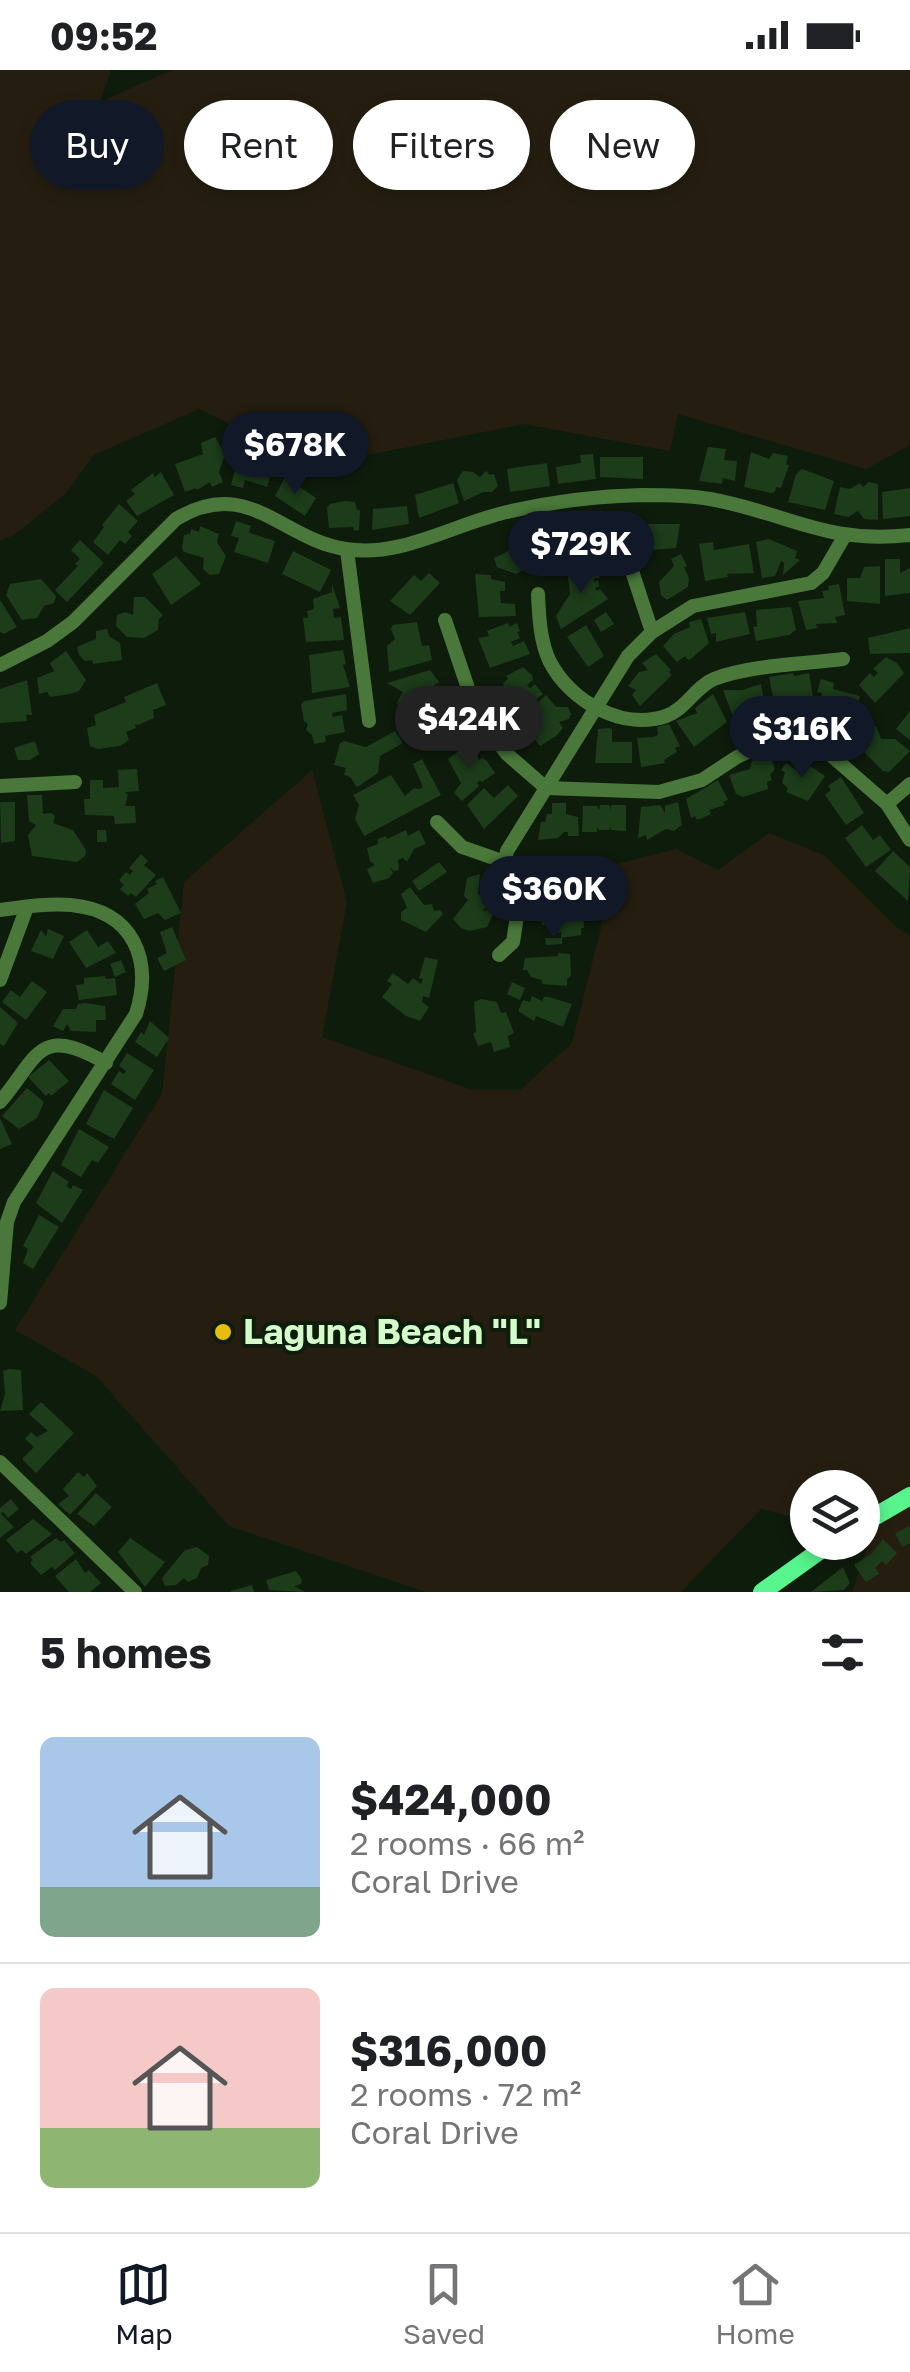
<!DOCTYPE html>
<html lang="en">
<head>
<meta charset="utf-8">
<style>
	body { margin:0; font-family:"Golos Text",sans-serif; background:#f6f6f6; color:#202124; height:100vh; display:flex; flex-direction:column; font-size:38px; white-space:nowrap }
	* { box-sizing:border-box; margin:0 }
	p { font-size:32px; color:#757577 }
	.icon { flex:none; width:55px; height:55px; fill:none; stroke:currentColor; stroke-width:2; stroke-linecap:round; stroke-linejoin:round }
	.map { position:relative; height:1522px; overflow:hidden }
	.sheet { display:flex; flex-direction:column; background:#fff; flex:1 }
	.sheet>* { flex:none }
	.guide { position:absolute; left:30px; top:30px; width:850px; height:90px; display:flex; gap:20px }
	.fabs { position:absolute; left:790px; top:1400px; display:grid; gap:20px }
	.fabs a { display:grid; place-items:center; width:90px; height:90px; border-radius:50%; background:#fff; box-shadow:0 5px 15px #0003; font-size:50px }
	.price { position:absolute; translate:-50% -85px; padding:0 22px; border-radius:35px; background:#111827; color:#fff; font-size:32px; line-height:65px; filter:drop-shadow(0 2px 5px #0008) }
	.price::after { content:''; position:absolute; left:50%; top:60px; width:30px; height:22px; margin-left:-15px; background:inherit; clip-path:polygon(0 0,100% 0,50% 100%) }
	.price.on { background:#222; color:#fff }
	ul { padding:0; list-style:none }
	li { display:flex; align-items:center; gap:30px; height:250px; padding:0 40px }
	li+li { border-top:2px solid #e0e0e0 }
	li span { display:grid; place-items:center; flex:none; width:280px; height:200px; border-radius:15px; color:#555 }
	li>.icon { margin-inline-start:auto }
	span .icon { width:120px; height:120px; fill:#fffc; stroke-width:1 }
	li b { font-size:42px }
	h2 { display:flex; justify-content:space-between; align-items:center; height:120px; padding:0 40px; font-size:42px }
	.chip { padding:0 35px; border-radius:45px; background:#fff; box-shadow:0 5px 15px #0003; font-size:35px; line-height:90px }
	.chip.on { background:#111827; color:#fff }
	.status { display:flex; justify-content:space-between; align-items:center; height:70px; padding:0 50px; background:#fff; direction:ltr }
	.status svg { height:28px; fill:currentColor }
	.menu { display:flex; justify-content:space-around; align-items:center; height:140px; border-top:2px solid #e0e0e0; background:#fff; font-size:28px; color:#757577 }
	.menu a { display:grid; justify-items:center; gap:5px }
	.menu .on { color:#111827 }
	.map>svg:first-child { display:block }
	.green { fill:#251e10 }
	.building { fill:#1c3c1a }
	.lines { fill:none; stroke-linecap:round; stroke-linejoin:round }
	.minor { stroke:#49783a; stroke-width:14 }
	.major { stroke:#58f58e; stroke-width:18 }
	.poi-dot { fill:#e4bd0e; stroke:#0e1c0c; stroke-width:4 }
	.labels { text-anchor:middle; stroke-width:8; stroke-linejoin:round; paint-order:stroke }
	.poi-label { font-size:35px; font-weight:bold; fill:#d3fcca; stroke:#0e1c0c; text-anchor:start }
</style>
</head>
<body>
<div class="status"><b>09:52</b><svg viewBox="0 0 49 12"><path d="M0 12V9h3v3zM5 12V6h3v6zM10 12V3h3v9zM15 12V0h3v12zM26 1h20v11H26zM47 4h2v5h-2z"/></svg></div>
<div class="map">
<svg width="910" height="1522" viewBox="0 0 910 1522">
	<rect width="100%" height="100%" fill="#0e1c0c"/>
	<!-- green -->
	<g class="green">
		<polygon points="0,0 111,0 100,32 172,0 910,0 910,375 866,399 678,344 670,381 524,354 368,385 305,391 199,339 94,385 66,423 14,465 0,471"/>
		<polygon points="312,700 347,832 322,967 473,1020 520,1020 572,973 617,794 676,779 718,800 769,763 825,786 895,856 910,866 910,1522 852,1522 871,1467 863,1464 862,1418 808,1418 807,1450 761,1439 681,1522 426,1522 229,1456 96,1306 15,1260 162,1024 184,812"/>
	</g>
	<!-- building -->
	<g class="building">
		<polygon points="215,367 225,384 219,402 223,412 212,417 210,412 197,420 196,418 185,422 175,394 203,384 201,373"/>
		<polygon points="708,377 726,379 724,390 737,391 735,411 723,408 722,414 699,411"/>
		<polygon points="751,382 769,389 773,383 788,386 786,394 789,395 781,418 776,417 775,422 770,423 744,417"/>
		<polygon points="233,383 263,384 260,392 274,395 267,417 245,410 243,418 231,415 237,393 231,392"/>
		<polygon points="593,384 596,409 558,414 556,397 581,393 580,385"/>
		<polygon points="600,387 643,387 643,409 600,407"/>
		<polygon points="547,393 550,416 510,422 507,399"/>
		<polygon points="802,399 834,411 825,440 788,432 796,404"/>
		<polygon points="463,401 473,402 480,407 486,401 490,405 494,404 498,416 492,422 483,422 464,431 457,410"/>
		<polygon points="161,402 174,425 137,446 126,431 135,424 131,420 153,403 155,407"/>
		<polygon points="285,407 316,428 305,446 275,426"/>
		<polygon points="869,412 878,414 878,450 864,449 858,441 848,447 834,444 840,417 850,419 860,413 863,417"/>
		<polygon points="453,413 459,433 419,448 415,425"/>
		<polygon points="910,418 910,446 883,449 882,422"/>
		<polygon points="345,431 355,432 357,440 360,440 359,460 354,461 353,457 329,458 327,438 330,434"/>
		<polygon points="119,434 138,451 128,462 132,466 125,474 120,470 108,485 93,472 104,457 102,455"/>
		<polygon points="407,436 409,454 372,460 373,439"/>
		<polygon points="236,451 251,456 249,462 253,464 275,471 268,493 234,482 239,468 231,466"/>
		<polygon points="577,452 608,458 608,463 621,464 620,478 602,474 602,478 595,482 594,489 589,489 589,495 575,494 574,486 569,485 573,455"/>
		<polygon points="633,454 680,454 676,478 649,480 647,477 647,481 631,481"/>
		<polygon points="200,456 219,464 217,472 226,486 219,504 210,505 203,499 204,488 184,482 182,478 184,465 190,464 191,459 199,462"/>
		<polygon points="538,467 556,476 554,493 548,493 548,496 533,494 516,504 497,497 494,488"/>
		<polygon points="769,469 797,481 795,488 800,490 783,505 784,493 781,491 775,506 762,508 756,472"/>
		<polygon points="80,470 104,493 67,532 55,520 78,496 75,494 80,489 71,480"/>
		<polygon points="713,472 714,480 749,474 754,503 727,504 728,507 705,511 699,474"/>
		<polygon points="293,481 331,500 320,522 282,504"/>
		<polygon points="681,484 687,496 684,497 689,508 688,517 667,530 661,525 659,512 674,496 671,489"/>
		<polygon points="176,486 201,514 171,535 152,504"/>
		<polygon points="885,489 900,489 900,503 910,498 910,523 885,526"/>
		<polygon points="880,496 880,534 847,531 847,508 860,508 864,497"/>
		<polygon points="574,498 599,500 599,508 594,508 594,512 598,510 599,517 595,518 597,521 600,519 608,529 561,559 556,546 570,524 568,507"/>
		<polygon points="429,503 440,513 410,545 390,531 414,505 421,511"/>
		<polygon points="475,504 491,505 491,509 505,512 505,521 500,521 501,533 515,534 516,546 479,547"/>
		<polygon points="41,509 56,526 54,533 44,536 37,548 22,550 6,525 10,514"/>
		<polygon points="332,514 340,538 333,539 334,548 341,547 344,570 306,572 303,548 308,548 307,541 314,539 313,529 332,522"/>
		<polygon points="839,514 845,545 835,547 837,553 816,554 817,558 806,560 798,531 824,528 822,521 829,520 828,516"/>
		<polygon points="134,527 145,527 163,545 159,549 158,560 144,568 127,567 116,556 117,545 125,542 133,545"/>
		<polygon points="0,530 17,557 4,564 0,562"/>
		<polygon points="791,537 796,560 789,565 756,571 753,557 757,556 756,540"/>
		<polygon points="606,542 614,554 601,562 594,550"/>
		<polygon points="745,542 750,564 716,572 716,563 711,564 707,548"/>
		<polygon points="701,549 709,573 692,588 688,590 685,586 677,592 663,576 674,564 690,557 689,552"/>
		<polygon points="417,552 422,576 429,575 432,590 389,602 387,576 395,569 391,559 393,555"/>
		<polygon points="508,553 509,557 517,553 520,561 517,562 520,568 511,572 513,576 524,571 530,584 490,598 478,568 489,566 487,561"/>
		<polygon points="586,555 604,586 588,597 567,567"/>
		<polygon points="910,558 910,583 870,584 868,568"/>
		<polygon points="107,559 109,566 120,573 122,590 93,594 92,590 85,591 79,585 77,577 96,569 96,561"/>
		<polygon points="343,580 346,594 343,595 350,617 312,623 309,585"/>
		<polygon points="66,581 86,610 79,621 70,624 50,627 47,622 39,624 37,608 54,601 50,593"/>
		<polygon points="656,584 671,600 669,602 672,605 640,636 632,625 636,620 628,616 639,602 648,600 642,593"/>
		<polygon points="886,587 897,593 904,603 875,633 859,615 870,603 874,607 878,603 873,599"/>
		<polygon points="523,597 532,605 533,610 527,615 530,618 535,614 543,624 518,643 511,638 503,613 508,609 506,606"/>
		<polygon points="430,600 439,612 421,625 430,619 435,621 440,633 406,649 401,640 404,639 402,632 396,634 403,622 387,613"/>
		<polygon points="793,603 794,606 809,603 813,627 774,632 769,607"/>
		<polygon points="821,609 834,613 833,619 860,626 854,648 840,643 831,649 817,646 822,623 817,622"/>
		<polygon points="27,610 32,645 26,645 27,651 0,653 0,619"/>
		<polygon points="157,613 166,635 153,640 154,648 138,655 135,654 136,658 126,662 129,670 120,676 98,679 90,676 87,658 96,655 94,645 126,632 124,627"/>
		<polygon points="761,614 766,641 749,639 742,647 734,649 723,620 742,620"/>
		<polygon points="346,624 347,640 332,643 333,647 342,645 345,662 325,666 326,672 314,674 312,665 306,660 308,654 304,651 301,635 304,631"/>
		<polygon points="713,624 727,652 694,677 676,651 697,643 695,638"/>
		<polygon points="546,625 556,637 568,637 571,644 569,649 559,652 563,658 556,666 540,676 519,648"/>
		<polygon points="454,634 460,645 453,653 456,659 460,657 464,666 444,680 433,658 426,662 420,650"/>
		<polygon points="910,641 910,670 896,659"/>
		<polygon points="669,654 680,676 675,678 677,682 664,690 665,693 641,697 637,668 653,667 658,665 657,657"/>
		<polygon points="876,656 881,669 895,669 910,681 889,702 883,701 859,677 861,673 867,674 862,661"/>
		<polygon points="609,658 612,659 612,672 632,672 632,693 595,693 598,659"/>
		<polygon points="395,661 403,673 380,686 378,703 357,717 350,707 344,705 346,698 334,695 340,673 344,671 366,677"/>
		<polygon points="35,671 39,684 30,690 18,690 14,678"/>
		<polygon points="471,672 479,690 482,688 487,691 495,703 482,712 480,710 477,713 479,716 462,731 454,723 461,713 448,689"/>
		<polygon points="770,684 775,699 770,705 772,710 767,712 768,719 743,727 736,724 729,705 750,699 752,691"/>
		<polygon points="422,689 441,725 364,766 355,749 359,735 353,725 391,705 405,726 414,718 419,719 423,717 413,694"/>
		<polygon points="786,693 802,704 808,695 825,706 808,731 786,722 788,718 782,713 785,702 781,700"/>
		<polygon points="137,699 139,721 125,722 128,725 125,736 135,736 136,753 115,754 114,746 85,745 84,729 90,729 90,710 103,710 103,718 119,717 118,700"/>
		<polygon points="841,707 864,743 846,755 825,725 831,720 828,716"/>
		<polygon points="718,710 728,730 723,732 725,735 709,740 711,744 697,750 695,746 691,748 686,729"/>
		<polygon points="508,715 518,726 484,759 467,735 484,718 494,728"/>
		<polygon points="27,725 42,725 43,744 51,743 55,746 53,753 73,760 86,780 85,786 77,792 32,786 28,765 36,755 29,751"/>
		<polygon points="0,732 15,732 15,771 1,773"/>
		<polygon points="678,732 682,755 674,761 666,759 647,770 646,765 638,768 641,737 660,735 665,743 665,736"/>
		<polygon points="552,733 566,733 566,744 578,747 579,766 568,766 568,762 564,762 558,768 538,770 541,752 545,752 547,744 552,744"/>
		<polygon points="600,735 609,735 611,740 611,735 626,735 626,761 611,760 611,757 609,760 599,760 597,757 597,762 582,762 583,736 597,736 599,740"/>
		<polygon points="862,755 873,770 880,765 891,780 866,797 845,768"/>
		<polygon points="97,760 106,760 107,772 97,772"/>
		<polygon points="406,760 408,766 419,760 426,774 414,779 407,792 403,788 398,790 399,800 394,801 390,797 393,803 389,808 373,813 367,799 375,795 370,791 367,778 378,774 378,769 386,766 387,769"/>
		<polygon points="893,781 910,797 908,831 875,801"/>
		<polygon points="141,784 148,791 144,795 156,805 136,827 131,823 128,826 120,819 124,815 119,810 126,802 130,805 133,801 129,798"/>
		<polygon points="439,792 447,802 419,821 412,811"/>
		<polygon points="583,792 586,792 590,812 586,812 590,832 563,833 563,819 554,817 556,834 542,835 541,823 545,821 539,821 536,817 534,804 584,799"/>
		<polygon points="480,804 478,824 490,834 482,841 494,839 493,844 487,857 470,861 461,858 453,849 468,830 464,826 467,808"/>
		<polygon points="163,807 181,843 165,850 158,843 144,849 135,834 149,823 147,819 157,814 155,811"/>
		<polygon points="410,817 424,835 432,834 434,841 440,840 443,844 426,862 401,850 401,842 407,838 401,824"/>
		<polygon points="583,840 584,858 581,858 581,865 561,868 561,862 555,864 556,854 542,855 542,843 555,842 556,854 558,842"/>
		<polygon points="172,857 186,890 164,901 157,888 167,883 160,862"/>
		<polygon points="48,859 64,866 53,889 31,881 41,860 46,867"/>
		<polygon points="87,860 98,877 108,871 116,883 86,898 69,872"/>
		<polygon points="545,868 562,868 562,874 546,875"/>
		<polygon points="558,883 570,884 571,906 567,909 567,916 542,914 542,910 531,907 527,900 523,900 525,888 558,886"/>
		<polygon points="425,887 438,890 429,928 423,926 422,932 429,937 420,951 406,946 382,927 392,914 387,911 393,903 408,914 413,908 421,914 423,909 419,908"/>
		<polygon points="121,890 126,902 115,907 110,894"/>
		<polygon points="105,906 106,909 115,908 117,925 79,930 76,915 84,914 84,908"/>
		<polygon points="32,911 47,922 26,950 2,932 11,920 20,927"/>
		<polygon points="512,912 525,918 520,930 507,924"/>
		<polygon points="532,926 542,931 544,927 549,927 572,934 563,957 536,946 534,951 518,941 523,930 530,932"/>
		<polygon points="481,929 497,932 501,943 506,942 514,963 508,966 510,977 494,982 491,972 478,976 473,963 476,962 474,932"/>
		<polygon points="85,933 105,936 106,950 96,950 96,962 71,961 67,954 63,961 53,956 63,939 76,939 78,934"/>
		<polygon points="0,937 18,953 4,976 0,974"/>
		<polygon points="150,951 169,968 157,987 135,972 141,962 144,965"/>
		<polygon points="127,983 154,1000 135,1030 111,1014 119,1001 124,1004 126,1001 119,996"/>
		<polygon points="49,990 69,1011 51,1026 49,1023 46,1026 28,1007"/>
		<polygon points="27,1018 44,1032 37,1048 19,1059 2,1046"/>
		<polygon points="104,1020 133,1038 114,1069 86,1054"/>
		<polygon points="0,1048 12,1074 0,1079"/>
		<polygon points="79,1059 109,1077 98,1093 92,1090 81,1107 61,1095"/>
		<polygon points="53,1101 69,1112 66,1116 71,1119 73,1115 83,1120 62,1153 36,1133"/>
		<polygon points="39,1145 59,1157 33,1199 23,1193 28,1179 23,1176"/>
		<polygon points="9,1299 21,1300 23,1340 0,1341 5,1324 3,1301"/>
		<polygon points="41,1332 74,1363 36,1403 22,1389 34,1377 25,1369 31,1362 37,1367 48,1361 29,1344"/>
		<polygon points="78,1402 84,1407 87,1403 97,1416 70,1445 58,1434 69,1426 63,1419"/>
		<polygon points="96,1423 112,1437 94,1456 77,1444"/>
		<polygon points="11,1429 19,1439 8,1448 3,1442 1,1444 14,1457 0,1468 0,1438"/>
		<polygon points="33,1449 52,1464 26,1484 22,1480 17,1483 6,1470"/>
		<polygon points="910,1456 910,1473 902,1477 895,1463"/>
		<polygon points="56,1468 61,1472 64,1470 75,1483 55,1500 52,1497 41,1505 30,1493 33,1490 30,1487"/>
		<polygon points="130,1468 165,1492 145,1517 118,1482"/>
		<polygon points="883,1469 897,1483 886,1495 882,1491 875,1498 879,1504 866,1512 854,1495 871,1484"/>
		<polygon points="197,1477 209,1486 208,1495 201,1498 197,1508 188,1512 184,1508 176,1515 165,1516 162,1508 185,1480"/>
		<polygon points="76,1489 85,1503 89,1500 101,1513 90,1522 69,1522 55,1506"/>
		<polygon points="843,1497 850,1513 844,1520 811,1522"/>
		<polygon points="296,1501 302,1510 301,1514 294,1516 305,1522 269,1520 266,1510"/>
		<polygon points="252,1515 254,1522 231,1522 231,1521"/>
	</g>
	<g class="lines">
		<!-- minor -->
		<g class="minor">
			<polyline points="347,480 369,651"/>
			<polyline points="632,501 652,562"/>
			<path d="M538,524C539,546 540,572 550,592C570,631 622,661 666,646C686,639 695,617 714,609C750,595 804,594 843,589"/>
			<polyline points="445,550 476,642 507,684 546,718 659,722 702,710 737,687 775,669 825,680 887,734 910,770"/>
			<path d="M0,595L47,571L73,552L176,449C248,405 282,470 346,479C401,488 454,454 507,442C550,432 598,426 642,425C665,425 688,425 710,429C787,443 827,475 910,465"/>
			<polyline points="0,716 75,712"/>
			<polyline points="887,734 910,714"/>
			<polyline points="437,752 462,777 505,792"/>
			<path d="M0,840C23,837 48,833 71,835C134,841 153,890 136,944L14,1132L7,1152L0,1233"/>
			<polyline points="499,885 513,872 518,840 503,802 507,781 628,586 652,562 693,536 811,513 823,503 844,467"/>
			<polyline points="0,910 27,837"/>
			<path d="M0,1032C39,986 38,954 106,993"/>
			<polyline points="0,1392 135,1522"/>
		</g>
		<!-- major -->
		<g class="major">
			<polyline points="862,1454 910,1426"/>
			<polyline points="762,1522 832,1472"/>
		</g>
	</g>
	<!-- markers -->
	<circle class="poi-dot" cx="223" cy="1262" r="10"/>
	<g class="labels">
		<!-- poi labels -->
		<g class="poi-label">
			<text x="243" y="1274">Laguna Beach "L"</text>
		</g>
	</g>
</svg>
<div class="fabs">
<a><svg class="icon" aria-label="layers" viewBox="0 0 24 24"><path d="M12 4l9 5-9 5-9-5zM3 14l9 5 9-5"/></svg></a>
</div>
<b class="price" style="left:295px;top:427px">$678K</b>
<b class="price" style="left:581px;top:526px">$729K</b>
<b class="price on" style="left:469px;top:701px">$424K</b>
<b class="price" style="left:802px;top:711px">$316K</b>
<b class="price" style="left:554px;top:871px">$360K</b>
<div class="guide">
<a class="chip on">Buy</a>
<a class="chip">Rent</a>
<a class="chip">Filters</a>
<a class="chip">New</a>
</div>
</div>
<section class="sheet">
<h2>5 homes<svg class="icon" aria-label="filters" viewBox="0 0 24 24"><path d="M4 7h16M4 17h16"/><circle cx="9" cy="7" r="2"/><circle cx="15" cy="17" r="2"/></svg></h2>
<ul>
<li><span style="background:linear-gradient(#a9c7e8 75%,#7fa58c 0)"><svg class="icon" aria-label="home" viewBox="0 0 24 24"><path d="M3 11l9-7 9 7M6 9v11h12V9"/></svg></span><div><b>$424,000</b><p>2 rooms · 66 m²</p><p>Coral Drive</p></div></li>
<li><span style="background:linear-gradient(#f6c9c9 70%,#8fb573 0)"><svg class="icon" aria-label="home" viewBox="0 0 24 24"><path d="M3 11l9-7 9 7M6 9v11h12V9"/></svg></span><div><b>$316,000</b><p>2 rooms · 72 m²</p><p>Coral Drive</p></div></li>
</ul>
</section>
<nav class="menu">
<a class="on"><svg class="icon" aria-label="map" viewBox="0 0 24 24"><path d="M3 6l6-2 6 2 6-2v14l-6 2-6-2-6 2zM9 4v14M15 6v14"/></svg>Map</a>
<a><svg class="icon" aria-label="saved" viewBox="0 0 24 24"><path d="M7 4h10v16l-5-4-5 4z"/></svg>Saved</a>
<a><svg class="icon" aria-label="home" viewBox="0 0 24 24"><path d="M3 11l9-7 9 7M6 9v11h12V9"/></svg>Home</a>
</nav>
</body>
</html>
